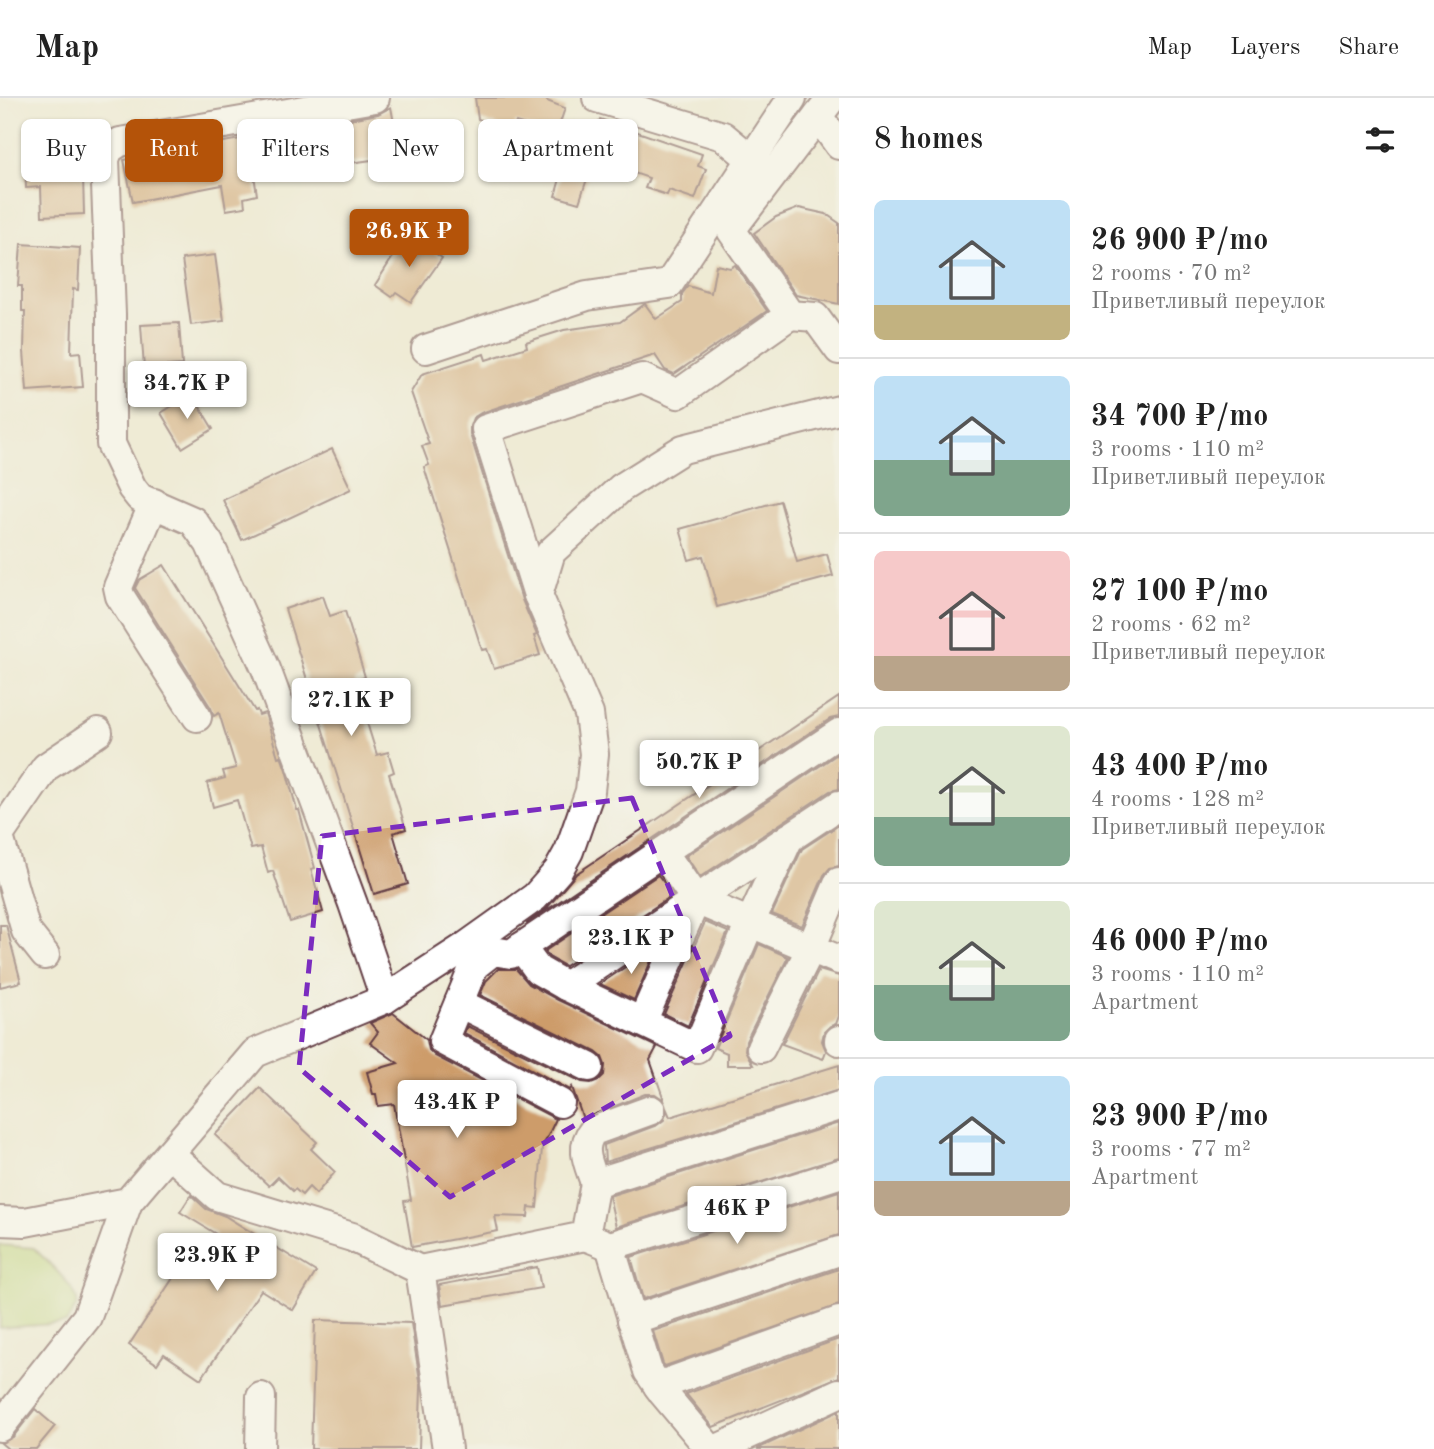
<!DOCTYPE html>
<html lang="en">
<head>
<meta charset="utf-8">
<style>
	body { margin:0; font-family:"Old Standard TT",serif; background:#f6f6f6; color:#222; height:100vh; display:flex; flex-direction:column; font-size:26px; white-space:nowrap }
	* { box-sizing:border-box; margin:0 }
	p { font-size:23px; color:#767676 }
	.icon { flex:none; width:38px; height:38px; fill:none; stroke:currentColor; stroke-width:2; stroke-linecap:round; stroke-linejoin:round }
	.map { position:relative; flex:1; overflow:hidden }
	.drawer { display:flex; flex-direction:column; background:#fff; width:595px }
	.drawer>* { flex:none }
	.top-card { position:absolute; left:21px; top:21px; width:665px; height:63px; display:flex; gap:14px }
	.price { position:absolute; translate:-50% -60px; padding:0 16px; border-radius:7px; background:#fff; color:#222; font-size:23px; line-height:46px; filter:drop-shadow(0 2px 4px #0008) }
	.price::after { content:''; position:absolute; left:50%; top:42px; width:21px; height:16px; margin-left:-10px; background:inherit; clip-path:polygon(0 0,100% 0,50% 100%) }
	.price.on { background:#b45309; color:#fff }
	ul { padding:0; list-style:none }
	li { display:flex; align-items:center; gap:21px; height:175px; padding:0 35px }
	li+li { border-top:2px solid #e0e0e0 }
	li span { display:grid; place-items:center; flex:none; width:196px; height:140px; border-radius:10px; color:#555 }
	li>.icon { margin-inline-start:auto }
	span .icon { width:84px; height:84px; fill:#fffc; stroke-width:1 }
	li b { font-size:30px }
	h2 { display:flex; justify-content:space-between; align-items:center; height:84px; padding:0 35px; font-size:30px }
	.pill { padding:0 24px; border-radius:10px; background:#fff; box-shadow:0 2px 5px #0004; font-size:24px; line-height:63px }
	.pill.on { background:#b45309; color:#fff }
	header { display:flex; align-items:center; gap:42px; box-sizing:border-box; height:98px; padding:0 35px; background:#fff; border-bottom:2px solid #e0e0e0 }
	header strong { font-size:33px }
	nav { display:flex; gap:38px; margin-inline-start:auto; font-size:24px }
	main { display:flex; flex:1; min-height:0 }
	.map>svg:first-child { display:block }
	.green { fill:#b9d276; stroke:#827850; stroke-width:2 }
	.building { fill:#cd9c6a }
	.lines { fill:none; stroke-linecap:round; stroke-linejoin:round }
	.minor-casing { stroke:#633e45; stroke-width:32 }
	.minor { stroke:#fff; stroke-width:28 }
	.marked { fill:none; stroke:#7b2cbf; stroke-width:5; stroke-dasharray:14 9; stroke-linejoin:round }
</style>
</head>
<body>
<header>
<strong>Map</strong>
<nav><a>Map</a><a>Layers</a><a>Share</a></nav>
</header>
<main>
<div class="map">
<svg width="839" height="1351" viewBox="0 0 839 1351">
	<rect width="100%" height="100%" fill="#f6f6f2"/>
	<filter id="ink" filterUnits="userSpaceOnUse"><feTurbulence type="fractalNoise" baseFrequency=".0143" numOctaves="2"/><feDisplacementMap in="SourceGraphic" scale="14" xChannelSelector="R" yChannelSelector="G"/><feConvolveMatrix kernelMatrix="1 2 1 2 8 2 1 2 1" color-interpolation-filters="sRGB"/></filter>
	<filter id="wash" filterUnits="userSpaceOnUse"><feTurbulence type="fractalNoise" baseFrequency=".00686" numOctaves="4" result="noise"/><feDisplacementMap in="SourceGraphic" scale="28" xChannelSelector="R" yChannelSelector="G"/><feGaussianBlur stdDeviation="1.57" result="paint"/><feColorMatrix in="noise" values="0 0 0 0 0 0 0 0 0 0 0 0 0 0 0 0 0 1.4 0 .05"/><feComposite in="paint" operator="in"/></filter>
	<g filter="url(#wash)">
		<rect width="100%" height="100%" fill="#efebd6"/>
		<!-- green -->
		<path class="green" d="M0,1147L34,1150C44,1161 80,1192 77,1206C75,1212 69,1220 66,1225L0,1230Z"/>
		<g id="blocks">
			<!-- building -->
			<g class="building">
				<polygon points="475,0 546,0 547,3 565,10 556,37 516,24 513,32 478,21"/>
				<polygon points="391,9 400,58 343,66 340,48 273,59 276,74 254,77 257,97 244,100 245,109 226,112 222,87 133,104 124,62 378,16"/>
				<polygon points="600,21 702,56 698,68 706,71 695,101 669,92 667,97 645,90 649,80 587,59"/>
				<polygon points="64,41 82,41 84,116 42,118 41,89 26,90 25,60 65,59"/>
				<polygon points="565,64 590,72 579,105 555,98"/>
				<polygon points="799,110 826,116 839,125 839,206 796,197 754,135 776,119"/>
				<polygon points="408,135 442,160 411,204 396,194 392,199 375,187"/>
				<polygon points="21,146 80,150 78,192 73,191 71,255 80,254 83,289 27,293 24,253 25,213 22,213 22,188 18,188"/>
				<polygon points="215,157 224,223 191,227 182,161"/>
				<polygon points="716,167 730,170 735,167 767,213 674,276 665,272 655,257 481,315 473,320 470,328 470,336 522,502 537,537 534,538 540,557 494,571 487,551 482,552 424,369 429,367 422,348 429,346 411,294 422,276 484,256 486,262 527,249 526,244 564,232 620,224 645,206 656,221 682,204 682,196 688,188 711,195"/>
				<polygon points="179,225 182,267 144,270 141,227"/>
				<polygon points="192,296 213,331 182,350 161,315"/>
				<polygon points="332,351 351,391 242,442 223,402"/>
				<polygon points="780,403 797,464 827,456 833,478 717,509 703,458 689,462 680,431"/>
				<polygon points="164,467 255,613 257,612 259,617 265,615 278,659 281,658 286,672 297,712 299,712 315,770 311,771 323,814 290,824 273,773 268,775 261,749 251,751 237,702 213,709 207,685 225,680 223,673 236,670 219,615 214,618 211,610 135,490 139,482"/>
				<polygon points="323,498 330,518 345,513 365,579 354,583 377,657 388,654 394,674 389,676 406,731 393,735 408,786 374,796 285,511"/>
				<polygon points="839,599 839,619 830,621 526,826 547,810 576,776"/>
				<polygon points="839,655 839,691 830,693 700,779 686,758"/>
				<polygon points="839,727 839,768 830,770 824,777 802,828 772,816 802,751"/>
				<polygon points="658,777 673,797 565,868 549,859 545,853"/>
				<polygon points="705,824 728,834 688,928 664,916"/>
				<polygon points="0,827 6,827 21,884 0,889"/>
				<polygon points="759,846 788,859 746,943 745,952 753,967 727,967 727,955 715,950"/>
				<polygon points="658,847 634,902 600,886"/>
				<polygon points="498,871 516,871 529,886 558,902 657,949 650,962 664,1002 655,996 645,996 583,1021 572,989 570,992 464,935 467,928 582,984 591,985 599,982 604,977 605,967 602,959 596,954 480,897 486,883"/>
				<polygon points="819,872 839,878 839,918 836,926 830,928 824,934 822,943 826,953 823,961 782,946"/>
				<polygon points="393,915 427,942 429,952 435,958 556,1021 542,1050 537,1110 529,1109 528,1119 495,1118 498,1133 412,1149 404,1103 411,1102 394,1006 378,1008 376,996 373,996 367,974 398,965 370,945 378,934 370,925"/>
				<polygon points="839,967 839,992 605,1064 604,1047 657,1027 664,1022 667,1012 670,1019"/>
				<polygon points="260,990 317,1044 311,1051 335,1074 316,1096 309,1089 302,1097 295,1091 293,1093 278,1079 269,1088 215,1037"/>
				<polygon points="839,1025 839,1060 616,1129 609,1098"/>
				<polygon points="839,1093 839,1137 643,1201 631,1159"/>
				<polygon points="191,1097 206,1111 225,1118 316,1174 293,1212 261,1192 201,1281 164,1256 157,1266 129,1247 183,1165 194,1172 216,1136 180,1114"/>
				<polygon points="537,1169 541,1190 442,1207 439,1187"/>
				<polygon points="839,1171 839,1207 665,1268 663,1266 653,1233"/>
				<polygon points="315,1222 411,1225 421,1289 419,1351 311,1351"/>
				<polygon points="839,1241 839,1279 713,1329 686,1296"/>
				<polygon points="35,1311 55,1328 36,1351 8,1351 1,1345 13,1339"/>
				<polygon points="839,1313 839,1351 757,1351"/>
			</g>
		</g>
	</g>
	<g filter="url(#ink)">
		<use href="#blocks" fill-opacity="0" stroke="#633e45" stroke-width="2"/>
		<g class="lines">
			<defs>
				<g id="minor">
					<polyline points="375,0 120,44 109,51 105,61 111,216 111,346 132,390 140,400 193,423 209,445 266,571 353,806 385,901"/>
					<polyline points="597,0 723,38 751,61"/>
					<polyline points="832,0 818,18 839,47"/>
					<polyline points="818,18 731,132 790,217 815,219 839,252"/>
					<polyline points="426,251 587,198 669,186 792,0"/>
					<polyline points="154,405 118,489 120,498 197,619"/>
					<polyline points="538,497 486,331 642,280 678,296 790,217"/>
					<polyline points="0,736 46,669 98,634"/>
					<polyline points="0,742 26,833 45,857"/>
					<polyline points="663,754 696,802 839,862"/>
					<polyline points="521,849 538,872 566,888 697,950 750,825 789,740"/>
					<polyline points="566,888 839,707"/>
					<polyline points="459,905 589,969"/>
					<polyline points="642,924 696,802"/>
					<polyline points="839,943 839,942"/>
					<polyline points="761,950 811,850 839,784"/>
					<polyline points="560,1005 443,943 474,868 493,853 511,856 839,635"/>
					<polyline points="170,1056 217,1098 352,1139 420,1172 585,1138 595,1085 839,1008"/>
					<path d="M595,1085C589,1067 579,1050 593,1033L651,1012"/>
					<polyline points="0,1123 25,1124 128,1104 255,955 385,901 465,849 535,799 558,773 569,753 590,693 594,656 589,616 538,497 551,454 621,390 683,351 839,312"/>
					<polyline points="585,1138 610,1148 839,1076"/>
					<polyline points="610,1148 648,1273 663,1295 710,1351"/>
					<polyline points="420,1172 447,1351"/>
					<polyline points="632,1222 839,1153"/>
					<polyline points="658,1288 839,1223"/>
					<polyline points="0,1329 87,1219 128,1104"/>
					<polyline points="260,1351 261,1299"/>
					<polyline points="717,1351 839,1295"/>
				</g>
			</defs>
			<!-- minor casing -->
			<use href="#minor" class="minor-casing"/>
			<!-- minor -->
			<use href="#minor" class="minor"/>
		</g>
	</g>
	<!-- marked area -->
	<path d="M0 0H839V1351H0ZM632,700L730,938L450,1099L299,970L322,738Z" fill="#efebd6" fill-opacity=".55" fill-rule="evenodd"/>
	<path class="marked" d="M632,700L730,938L450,1099L299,970L322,738Z"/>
</svg>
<b class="price on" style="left:409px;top:171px">26.9K ₽</b>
<b class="price" style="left:187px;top:323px">34.7K ₽</b>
<b class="price" style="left:351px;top:640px">27.1K ₽</b>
<b class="price" style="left:699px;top:702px">50.7K ₽</b>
<b class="price" style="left:631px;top:878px">23.1K ₽</b>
<b class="price" style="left:457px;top:1042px">43.4K ₽</b>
<b class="price" style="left:737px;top:1148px">46K ₽</b>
<b class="price" style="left:217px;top:1195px">23.9K ₽</b>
<div class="top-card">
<a class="pill">Buy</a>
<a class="pill on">Rent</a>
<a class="pill">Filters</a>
<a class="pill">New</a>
<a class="pill">Apartment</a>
</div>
</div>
<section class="drawer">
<h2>8 homes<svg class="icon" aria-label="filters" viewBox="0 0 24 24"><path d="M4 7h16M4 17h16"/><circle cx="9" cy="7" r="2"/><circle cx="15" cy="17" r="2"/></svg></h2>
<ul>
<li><span style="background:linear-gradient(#bfe0f5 75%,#c2b280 0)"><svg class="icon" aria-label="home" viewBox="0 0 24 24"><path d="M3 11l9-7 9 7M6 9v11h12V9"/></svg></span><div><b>26 900 ₽/mo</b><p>2 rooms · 70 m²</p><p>Приветливый переулок</p></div></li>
<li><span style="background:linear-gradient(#bfe0f5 60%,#7fa58c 0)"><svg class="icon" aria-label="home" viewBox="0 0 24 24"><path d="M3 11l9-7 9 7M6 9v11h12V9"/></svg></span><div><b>34 700 ₽/mo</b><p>3 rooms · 110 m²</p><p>Приветливый переулок</p></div></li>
<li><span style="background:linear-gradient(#f6c9c9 75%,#b9a48a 0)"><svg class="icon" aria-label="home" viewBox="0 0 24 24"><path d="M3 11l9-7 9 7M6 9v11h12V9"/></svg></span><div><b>27 100 ₽/mo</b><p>2 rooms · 62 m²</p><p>Приветливый переулок</p></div></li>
<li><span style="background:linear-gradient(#dfe7d0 65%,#7fa58c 0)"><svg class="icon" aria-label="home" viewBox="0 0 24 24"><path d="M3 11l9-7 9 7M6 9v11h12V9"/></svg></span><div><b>43 400 ₽/mo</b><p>4 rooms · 128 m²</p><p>Приветливый переулок</p></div></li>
<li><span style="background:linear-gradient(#dfe7d0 60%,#7fa58c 0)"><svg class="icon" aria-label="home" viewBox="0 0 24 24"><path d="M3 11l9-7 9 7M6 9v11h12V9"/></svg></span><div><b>46 000 ₽/mo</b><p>3 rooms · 110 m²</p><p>Apartment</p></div></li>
<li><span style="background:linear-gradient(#bfe0f5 75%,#b9a48a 0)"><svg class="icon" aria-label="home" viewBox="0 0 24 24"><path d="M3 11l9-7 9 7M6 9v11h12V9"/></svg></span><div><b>23 900 ₽/mo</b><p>3 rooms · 77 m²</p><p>Apartment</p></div></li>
</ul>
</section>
</main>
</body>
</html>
